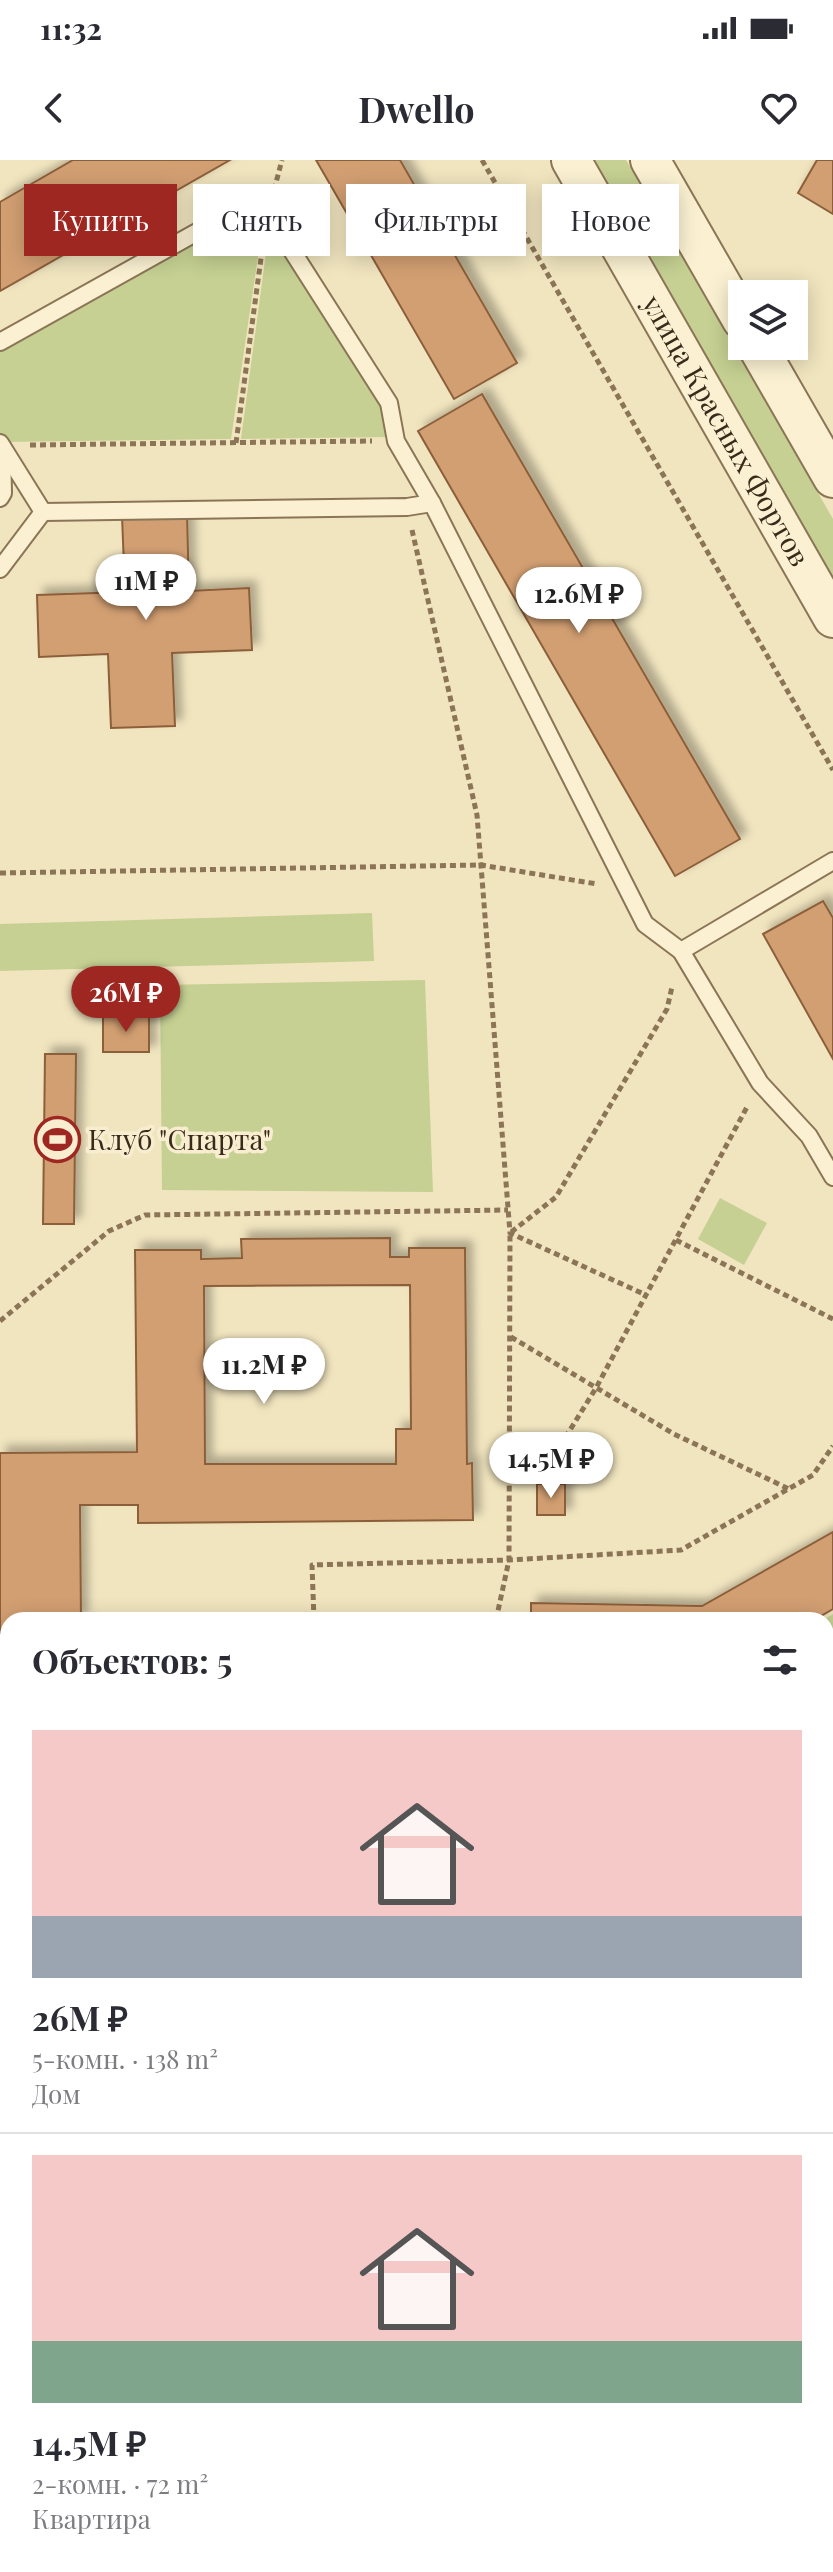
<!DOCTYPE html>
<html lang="ru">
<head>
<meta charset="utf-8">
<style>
	body { margin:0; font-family:"Playfair Display",serif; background:#f2f2f3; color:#2b2b33; height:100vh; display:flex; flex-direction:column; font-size:30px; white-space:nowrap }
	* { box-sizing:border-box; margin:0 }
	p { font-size:26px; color:#7c7c81 }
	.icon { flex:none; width:44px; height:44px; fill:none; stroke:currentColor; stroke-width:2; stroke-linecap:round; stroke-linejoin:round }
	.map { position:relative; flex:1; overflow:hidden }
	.drawer { position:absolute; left:0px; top:1452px; width:834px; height:960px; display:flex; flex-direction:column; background:#fff; border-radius:24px 24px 0 0; box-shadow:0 4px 20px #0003 }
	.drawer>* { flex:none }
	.guide { position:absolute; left:24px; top:24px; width:786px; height:72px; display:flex; gap:16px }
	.tools { position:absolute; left:728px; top:120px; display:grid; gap:16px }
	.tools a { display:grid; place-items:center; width:80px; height:80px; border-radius:0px; background:#fff; box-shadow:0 4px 20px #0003; font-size:40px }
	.price { position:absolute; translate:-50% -68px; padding:0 18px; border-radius:28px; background:#fff; color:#222; font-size:26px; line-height:52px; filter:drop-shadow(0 2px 4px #0008) }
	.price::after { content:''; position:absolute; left:50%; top:48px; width:24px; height:18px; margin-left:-12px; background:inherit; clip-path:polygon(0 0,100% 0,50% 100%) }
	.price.active { background:#9e2721; color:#fff }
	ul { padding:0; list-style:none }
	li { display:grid; align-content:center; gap:16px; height:424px; padding:0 32px }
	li+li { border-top:2px solid #e1e1e2 }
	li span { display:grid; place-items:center; height:248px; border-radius:0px; color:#555 }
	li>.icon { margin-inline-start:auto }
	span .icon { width:144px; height:144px; fill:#fffc; stroke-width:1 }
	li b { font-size:34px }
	h2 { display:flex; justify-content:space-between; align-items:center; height:96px; padding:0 32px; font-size:34px }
	.tag { padding:0 28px; border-radius:0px; background:#fff; box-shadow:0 4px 20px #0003; font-size:28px; line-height:72px }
	.tag.active { background:#9e2721; color:#fff }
	.status { display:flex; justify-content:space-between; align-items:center; height:56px; padding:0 40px; background:#fff; direction:ltr }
	.status svg { height:22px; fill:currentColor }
	header { display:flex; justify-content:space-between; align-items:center; height:104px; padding:0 32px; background:#fff; font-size:36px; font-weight:700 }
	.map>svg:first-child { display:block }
	.green { fill:#c5d092 }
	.building { fill:#d29f72; stroke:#8c5f3a; stroke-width:2; fill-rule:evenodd; filter:url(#shadow) }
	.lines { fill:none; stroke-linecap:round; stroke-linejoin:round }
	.service-casing { stroke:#8b7556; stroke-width:20 }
	.minor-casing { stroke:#8b7556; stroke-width:34 }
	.tertiary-casing { stroke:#8b7556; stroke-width:42 }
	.path { stroke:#8b7556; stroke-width:5; stroke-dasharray:6 4; stroke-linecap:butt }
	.service { stroke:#fbf1d2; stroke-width:16 }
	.minor { stroke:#fbf1d2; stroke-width:30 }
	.tertiary { stroke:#fbf1d2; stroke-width:38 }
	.labels { text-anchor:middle; stroke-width:7; stroke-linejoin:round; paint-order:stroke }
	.street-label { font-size:28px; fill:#392b1b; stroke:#f8eecf }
	.poi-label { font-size:28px; fill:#392b1b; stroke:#f8eecf; text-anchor:start }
</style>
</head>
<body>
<div class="status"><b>11:32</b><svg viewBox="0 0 49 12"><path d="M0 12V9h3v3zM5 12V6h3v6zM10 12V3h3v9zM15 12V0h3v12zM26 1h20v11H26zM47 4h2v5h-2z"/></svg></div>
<header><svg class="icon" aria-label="back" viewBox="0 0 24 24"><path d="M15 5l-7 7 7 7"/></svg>Dwello<svg class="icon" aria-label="heart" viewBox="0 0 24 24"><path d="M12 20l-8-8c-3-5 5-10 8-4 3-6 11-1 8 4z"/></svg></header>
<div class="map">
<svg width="833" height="2412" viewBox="0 0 833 2412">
	<defs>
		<filter id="shadow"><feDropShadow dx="7" dy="-7" stdDeviation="4" flood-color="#0004"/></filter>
	</defs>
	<rect width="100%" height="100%" fill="#f1e5bf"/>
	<!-- green -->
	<g class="green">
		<polygon points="595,0 626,0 833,359 833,418"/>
		<polygon points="241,52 264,56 231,279 3,282 0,277 0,186"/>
		<polygon points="270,63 385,244 392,277 241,279"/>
		<polygon points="372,753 374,801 0,811 0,764"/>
		<polygon points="425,820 433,1032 162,1030 160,825"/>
		<polygon points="720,1038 767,1063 744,1105 698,1079"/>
		<polygon points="833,1454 833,1550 826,1555 826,1460 823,1460"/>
		<polygon points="826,1584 833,1584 833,1661 826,1662"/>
		<polygon points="826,2236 833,2236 833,2360 826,2359"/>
		<polygon points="0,2367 8,2367 8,2404 21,2404 21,2412 0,2412"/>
		<polygon points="573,2404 694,2404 684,2412 575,2412"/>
	</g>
	<!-- building -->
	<g class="building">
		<polygon points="73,0 230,0 0,131 0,42"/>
		<polygon points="316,0 400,0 517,203 454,239"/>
		<polygon points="817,0 833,0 833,54 798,33"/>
		<polygon points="482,234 740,679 675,716 418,271"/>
		<polygon points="187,354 189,431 249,428 252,490 172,493 175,566 111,568 108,494 39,497 37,435 125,432 122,356"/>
		<polygon points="823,741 833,758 833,899 763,774"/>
		<rect x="103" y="857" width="46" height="35"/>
		<polygon points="45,894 76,894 74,1064 43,1064"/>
		<path d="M390,1078V1097H409V1088H465L467,1304L472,1303L473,1360L138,1363V1345H80L81,1460H8V1473H0V1293L137,1292L135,1090H201V1099L242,1098L241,1079ZM410,1125L411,1269H396V1304H205L204,1126Z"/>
		<rect x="537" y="1324" width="28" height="31"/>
		<polygon points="833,1372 833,1449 814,1460 531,1460 531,1443 702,1446"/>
		<rect x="0" y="1738" width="8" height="74"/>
		<rect x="826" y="1993" width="7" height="101"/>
		<rect x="0" y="2214" width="8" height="99"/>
		<polygon points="826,2398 833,2398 833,2412 765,2412 776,2404 826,2404"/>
	</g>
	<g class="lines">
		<defs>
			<g id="service">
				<polyline points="0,182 240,48 268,53 389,243 396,281 432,343 645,764 681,791 833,701"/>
				<polyline points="0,283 43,352"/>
				<polyline points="0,338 3,333 2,287"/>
				<polyline points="0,409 43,352 407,347 432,343"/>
				<polyline points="681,791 760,923 809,976 833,1017"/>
				<polyline points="0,1919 8,1919"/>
				<polyline points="0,2109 8,2109"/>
				<polyline points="826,2141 833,2141"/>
				<polyline points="0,2345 8,2345"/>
				<polyline points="826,2376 833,2377"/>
				<polyline points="554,2404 556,2412"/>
				<polyline points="716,2412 726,2404"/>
			</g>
			<g id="minor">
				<polyline points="0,1698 8,1698"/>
				<polyline points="826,1739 833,1743"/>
			</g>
			<g id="tertiary">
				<path id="s1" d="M571,0L833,458"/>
				<polyline points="650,0 742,160"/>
				<polyline points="757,186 833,318"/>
			</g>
		</defs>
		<!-- service casing -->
		<use href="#service" class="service-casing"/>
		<!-- minor casing -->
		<use href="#minor" class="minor-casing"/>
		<!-- tertiary casing -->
		<use href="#tertiary" class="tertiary-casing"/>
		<!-- path -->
		<g class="path">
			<polyline points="482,0 833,610"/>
			<polyline points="274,30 282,0"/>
			<polyline points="236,283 262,91"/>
			<polyline points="30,285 372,281"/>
			<polyline points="412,370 477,655 510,1073 646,1135"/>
			<polyline points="0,713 481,705 597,724"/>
			<polyline points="676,1080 833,1159"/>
			<polyline points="0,1161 109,1071 145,1055 508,1050"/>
			<polyline points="511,1177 674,1274 789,1329"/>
			<polyline points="509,1311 552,1299 596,1228 747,947"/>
			<polyline points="314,1460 312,1405 509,1400 681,1390 813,1315 833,1286"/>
			<polyline points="496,1460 509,1400 510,1073 556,1037 667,849 672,827"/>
			<polyline points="826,1566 833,1561"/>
			<polyline points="826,1579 833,1579"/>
			<polyline points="0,1590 8,1590"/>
			<polyline points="826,1681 833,1675"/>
			<polyline points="826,1791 833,1795"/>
			<polyline points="0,2002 7,2047 7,2082"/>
			<polyline points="0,2201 7,2201 7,2133"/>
		</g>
		<!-- service -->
		<use href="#service" class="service"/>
		<!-- minor -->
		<use href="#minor" class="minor"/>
		<!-- tertiary -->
		<use href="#tertiary" class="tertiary"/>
	</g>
	<!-- icons -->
	<defs>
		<symbol id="stadium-ring" viewBox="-11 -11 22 22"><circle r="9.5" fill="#f8eecf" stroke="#9e2721" stroke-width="1.5"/><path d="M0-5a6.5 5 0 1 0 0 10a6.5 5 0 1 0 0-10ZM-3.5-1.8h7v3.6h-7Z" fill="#9e2721"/></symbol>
	</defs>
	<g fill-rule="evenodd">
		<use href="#stadium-ring" x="32" y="954" width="51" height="51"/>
	</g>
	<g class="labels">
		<!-- street labels -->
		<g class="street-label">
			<text dy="10" stroke="none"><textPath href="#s1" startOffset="312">улица Красных Фортов</textPath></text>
		</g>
		<!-- poi labels -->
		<g class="poi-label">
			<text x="88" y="990">Клуб "Спарта"</text>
		</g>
	</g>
</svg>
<div class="tools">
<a><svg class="icon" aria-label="layers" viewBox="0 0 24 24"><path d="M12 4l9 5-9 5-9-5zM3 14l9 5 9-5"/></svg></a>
</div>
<b class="price" style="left:146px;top:462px">11M ₽</b>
<b class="price" style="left:579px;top:475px">12.6M ₽</b>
<b class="price active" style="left:126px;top:874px">26M ₽</b>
<b class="price" style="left:264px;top:1246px">11.2M ₽</b>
<b class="price" style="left:551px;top:1340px">14.5M ₽</b>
<div class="guide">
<a class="tag active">Купить</a>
<a class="tag">Снять</a>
<a class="tag">Фильтры</a>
<a class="tag">Новое</a>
</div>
<section class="drawer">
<h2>Объектов: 5<svg class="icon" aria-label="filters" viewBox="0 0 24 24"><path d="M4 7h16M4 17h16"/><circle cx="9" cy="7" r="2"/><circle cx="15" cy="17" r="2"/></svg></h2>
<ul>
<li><span style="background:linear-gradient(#f6c9c9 75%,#9aa5b1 0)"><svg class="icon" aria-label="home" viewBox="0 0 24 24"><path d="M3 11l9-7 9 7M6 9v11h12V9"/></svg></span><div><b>26M ₽</b><p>5-комн. · 138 m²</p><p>Дом</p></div></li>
<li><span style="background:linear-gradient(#f6c9c9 75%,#7fa58c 0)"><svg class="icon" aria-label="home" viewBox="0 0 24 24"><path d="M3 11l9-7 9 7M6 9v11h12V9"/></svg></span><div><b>14.5M ₽</b><p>2-комн. · 72 m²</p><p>Квартира</p></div></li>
</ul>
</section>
</div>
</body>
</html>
